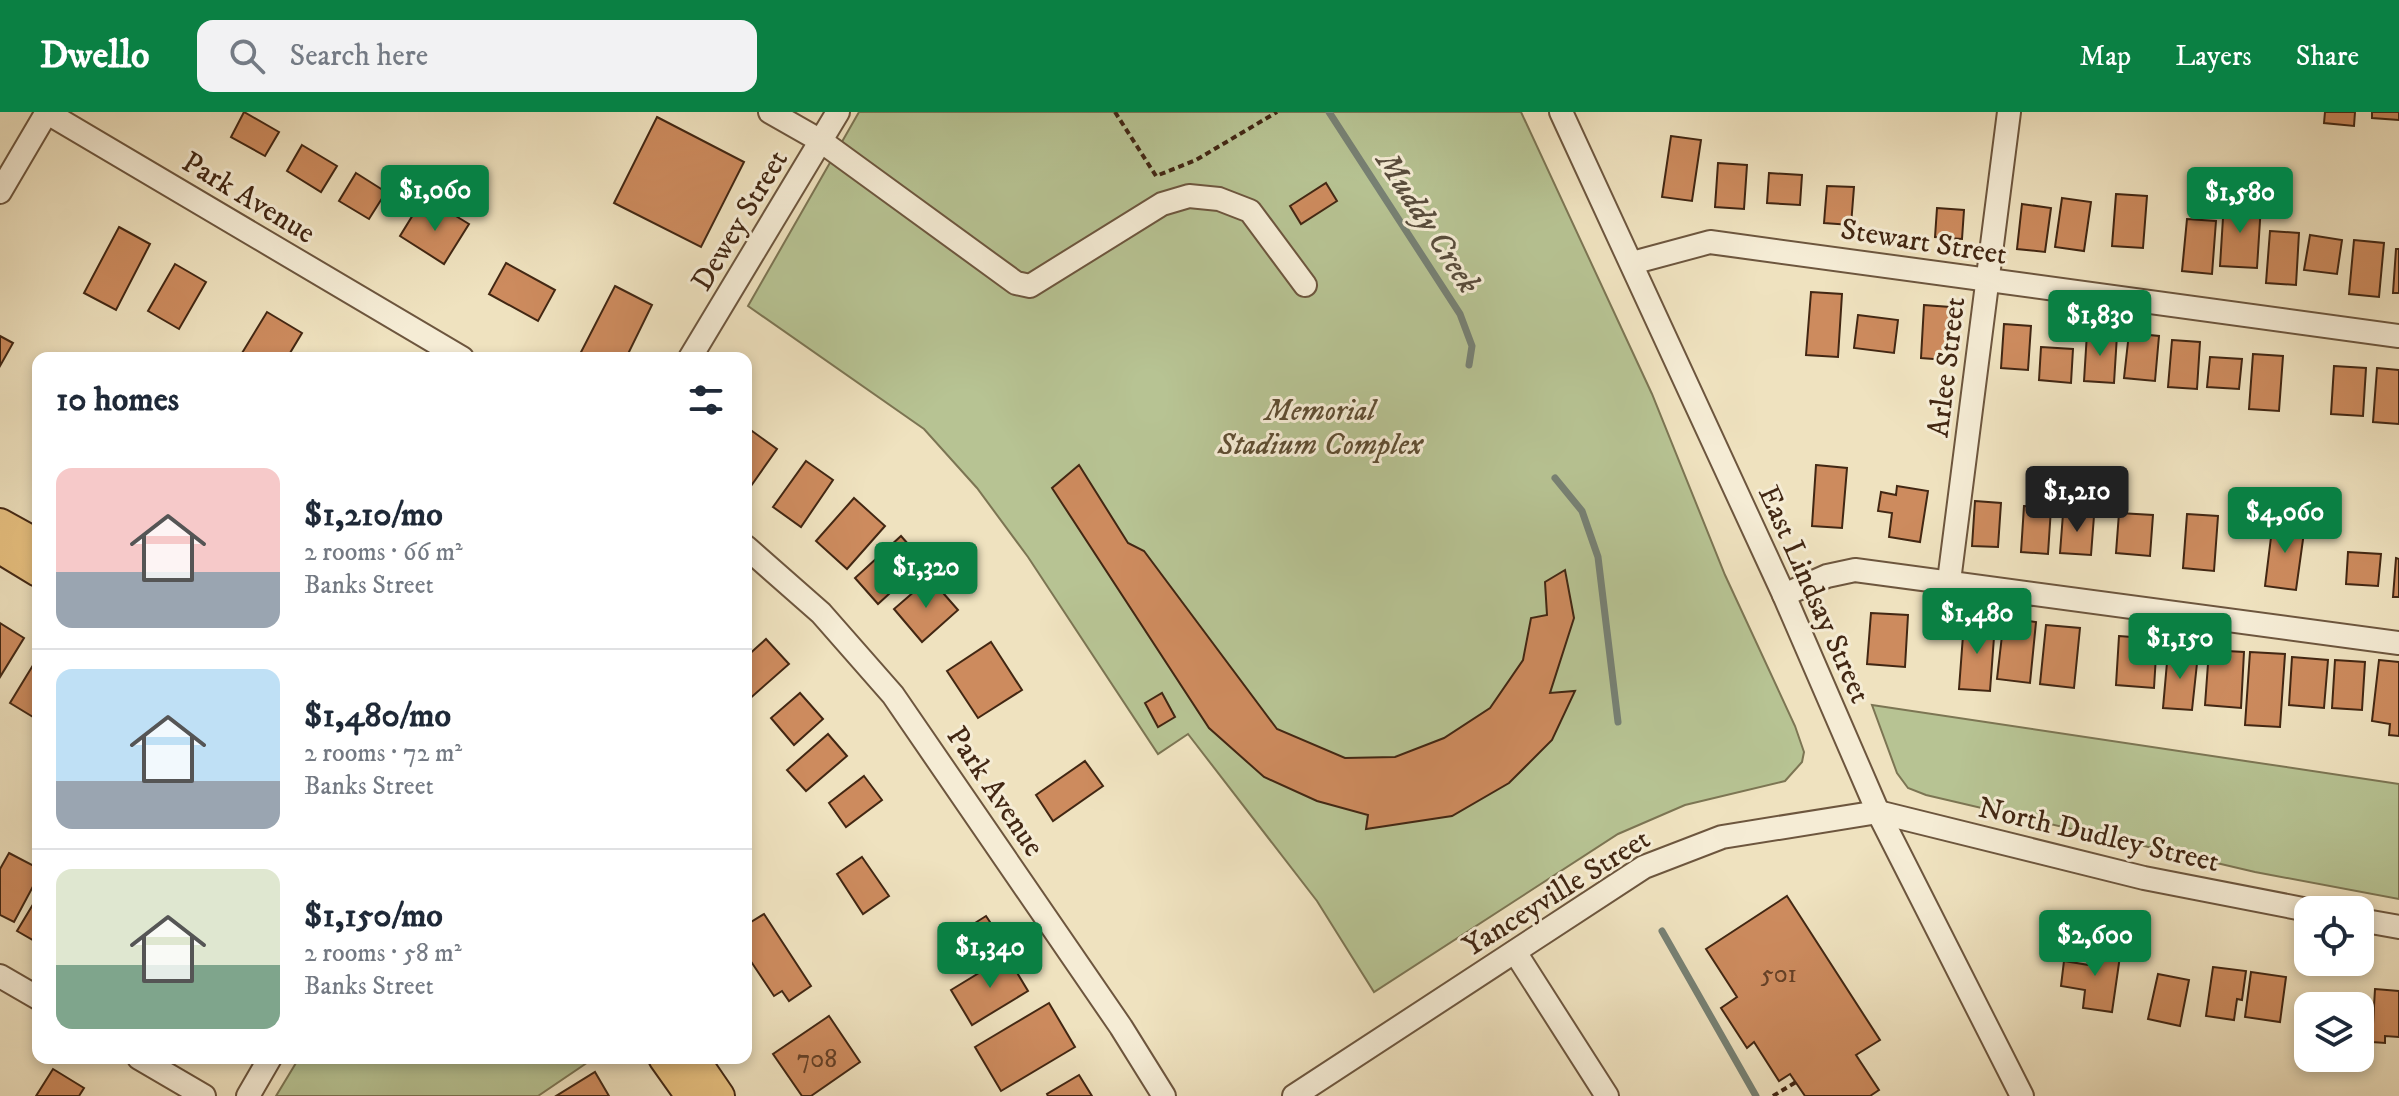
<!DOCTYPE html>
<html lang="en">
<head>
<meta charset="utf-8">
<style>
	body { margin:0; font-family:"IM FELL DW Pica",serif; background:#f2f2f3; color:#1f2937; height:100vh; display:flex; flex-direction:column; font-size:30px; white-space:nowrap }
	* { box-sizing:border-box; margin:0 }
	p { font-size:26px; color:#747a83 }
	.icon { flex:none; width:44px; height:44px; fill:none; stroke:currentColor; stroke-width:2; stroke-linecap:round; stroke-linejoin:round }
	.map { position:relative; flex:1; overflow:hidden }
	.sheet { position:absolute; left:32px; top:240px; width:720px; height:712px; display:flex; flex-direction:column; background:#fff; border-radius:16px; box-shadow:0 4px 12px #0003 }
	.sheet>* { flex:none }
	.controls { position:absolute; left:2294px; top:784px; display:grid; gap:16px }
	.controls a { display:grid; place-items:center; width:80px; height:80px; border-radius:16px; background:#fff; box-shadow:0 4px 12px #0003; font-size:40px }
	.price { position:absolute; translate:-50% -68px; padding:0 18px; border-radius:8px; background:#0b8043; color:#fff; font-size:26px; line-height:52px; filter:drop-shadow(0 2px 4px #0008) }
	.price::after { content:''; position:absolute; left:50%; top:48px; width:24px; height:18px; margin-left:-12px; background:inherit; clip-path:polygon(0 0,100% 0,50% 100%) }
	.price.active { background:#222; color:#fff }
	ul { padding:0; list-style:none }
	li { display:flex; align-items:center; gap:24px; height:200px; padding:0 24px }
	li+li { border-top:2px solid #e0e1e3 }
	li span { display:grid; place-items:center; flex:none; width:224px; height:160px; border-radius:16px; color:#555 }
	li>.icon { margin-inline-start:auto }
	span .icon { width:96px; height:96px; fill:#fffc; stroke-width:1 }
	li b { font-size:34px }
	h2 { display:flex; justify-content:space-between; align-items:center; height:96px; padding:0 24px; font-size:34px }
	header { display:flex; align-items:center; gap:48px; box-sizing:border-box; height:112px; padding:0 40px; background:#0b8043; color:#fff }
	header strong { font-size:38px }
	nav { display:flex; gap:44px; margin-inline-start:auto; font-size:28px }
	.search { width:560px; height:72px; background:#f2f2f3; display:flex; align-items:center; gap:20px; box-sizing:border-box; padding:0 28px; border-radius:16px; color:#747a83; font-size:30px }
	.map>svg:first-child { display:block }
	.green { fill:#b7c393; stroke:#7c7553; stroke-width:2 }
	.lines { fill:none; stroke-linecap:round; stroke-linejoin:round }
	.stream { stroke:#778174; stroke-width:7 }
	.building { fill:#cd8b5e; stroke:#422713; stroke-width:2 }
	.minor-casing { stroke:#6d563e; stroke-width:26 }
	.major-casing { stroke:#422713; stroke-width:32 }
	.path { stroke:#422713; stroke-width:4; stroke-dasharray:6 4; stroke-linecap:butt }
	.minor { stroke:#f5ecd5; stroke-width:22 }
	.major { stroke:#e8c180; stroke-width:28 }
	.labels { text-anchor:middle; stroke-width:6; stroke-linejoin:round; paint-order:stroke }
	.number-label { font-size:26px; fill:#654026 }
	.street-label { font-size:30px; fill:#422713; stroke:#f5ecd5 }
	.park-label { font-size:30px; font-style:italic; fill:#5f4e33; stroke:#f5ecd5 }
	.water-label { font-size:32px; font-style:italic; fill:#584c3c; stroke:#f5ecd5 }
</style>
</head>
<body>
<header>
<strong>Dwello</strong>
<div class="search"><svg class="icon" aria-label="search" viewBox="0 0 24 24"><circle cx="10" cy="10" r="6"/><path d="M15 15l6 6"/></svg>Search here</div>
<nav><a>Map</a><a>Layers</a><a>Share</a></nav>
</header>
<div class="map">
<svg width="2399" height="984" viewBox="0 0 2399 984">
	<rect width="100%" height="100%" fill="#efe2bf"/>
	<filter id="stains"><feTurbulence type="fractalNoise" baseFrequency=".0025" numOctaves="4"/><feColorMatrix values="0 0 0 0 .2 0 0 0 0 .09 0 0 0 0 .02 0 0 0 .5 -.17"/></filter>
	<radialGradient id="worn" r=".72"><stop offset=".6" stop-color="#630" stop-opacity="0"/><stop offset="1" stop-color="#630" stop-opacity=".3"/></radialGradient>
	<!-- green -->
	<g class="green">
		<polygon points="859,0 1521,0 1652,282 1725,463 1795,614 1804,640 1802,650 1785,669 1685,693 1618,722 1374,880 1317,789 1188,622 1158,642 1028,445 977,376 924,317 748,194"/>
		<polygon points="1872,593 2399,672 2399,787 2255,760 1926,683 1908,676 1897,661"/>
		<polygon points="299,946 594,946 538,984 276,984"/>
	</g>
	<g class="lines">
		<!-- stream -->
		<g class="stream">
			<polyline points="1329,0 1460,202 1472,234 1469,253"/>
			<polyline points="1555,366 1582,399 1598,445 1618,610"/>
			<polyline points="1662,819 1756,984"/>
		</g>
	</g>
	<!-- building -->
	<g class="building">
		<polygon points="244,0 279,20 265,44 231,25"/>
		<polygon points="2325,0 2355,0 2354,14 2324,11"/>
		<polygon points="2372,0 2399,0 2399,8 2372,6"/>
		<polygon points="657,5 744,50 701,135 614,91"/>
		<polygon points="1671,24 1701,28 1692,89 1662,85"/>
		<polygon points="302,33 337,54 321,80 287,59"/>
		<polygon points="1718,51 1747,53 1744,97 1715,95"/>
		<polygon points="356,61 386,80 369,107 339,89"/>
		<polygon points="1769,61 1802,63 1800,93 1767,91"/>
		<polygon points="1326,71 1337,89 1301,112 1290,94"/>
		<polygon points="1827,74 1854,75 1851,113 1824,111"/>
		<polygon points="2116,82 2147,84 2143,136 2112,134"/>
		<polygon points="2062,86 2091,90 2084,139 2055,135"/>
		<polygon points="2224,90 2261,93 2257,156 2220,154"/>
		<polygon points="2022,92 2051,96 2045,140 2017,137"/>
		<polygon points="441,95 469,112 444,152 400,124 416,98 432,108"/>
		<polygon points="1937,96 1964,98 1962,127 1935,125"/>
		<polygon points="2187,107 2216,109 2212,162 2182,159"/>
		<polygon points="119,115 150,132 116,198 84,181"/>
		<polygon points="2270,119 2299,121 2296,173 2266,171"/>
		<polygon points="2310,123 2342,128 2337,162 2304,158"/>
		<polygon points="2354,128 2384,131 2379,185 2349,182"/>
		<polygon points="2396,137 2399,137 2399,181 2393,181"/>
		<polygon points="506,151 555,178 538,209 489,182"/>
		<polygon points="175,152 206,170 179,217 148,199"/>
		<polygon points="615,174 652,193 626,246 578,246"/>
		<polygon points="1811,180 1842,182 1838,245 1806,243"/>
		<polygon points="1924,193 1950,195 1946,248 1921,246"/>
		<polygon points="267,200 302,221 287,246 239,246"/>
		<polygon points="1858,203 1898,208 1894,241 1854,236"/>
		<polygon points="2004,212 2031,214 2028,258 2001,256"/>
		<polygon points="2087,221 2117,223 2114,271 2084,269"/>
		<polygon points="2129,221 2159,224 2155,269 2124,266"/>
		<polygon points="0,224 13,231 0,254"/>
		<polygon points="2172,228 2200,230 2197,277 2168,275"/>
		<polygon points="2041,235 2073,237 2071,271 2039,268"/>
		<polygon points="2253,242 2283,244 2279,299 2249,297"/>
		<polygon points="2210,245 2242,247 2239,277 2207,275"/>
		<polygon points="2334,254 2366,256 2363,304 2331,302"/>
		<polygon points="2377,256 2399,258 2399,312 2373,310"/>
		<polygon points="752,319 777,337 751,374 746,371 746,328"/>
		<polygon points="806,349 833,368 801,415 773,395"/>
		<polygon points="1079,353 1128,431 1144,439 1277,617 1345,646 1395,645 1444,626 1490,596 1523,548 1531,506 1547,503 1545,470 1565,458 1574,506 1550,581 1575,579 1552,628 1509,671 1452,704 1366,717 1368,703 1317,689 1264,665 1209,616 1052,376"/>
		<polygon points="1816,353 1847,356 1842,416 1812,414"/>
		<polygon points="1897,374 1928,379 1920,430 1889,425 1892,401 1878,399 1881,380 1896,383"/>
		<polygon points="854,386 885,414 847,457 816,429"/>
		<polygon points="1975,389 2001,391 1998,435 1972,434"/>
		<polygon points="2024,394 2051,396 2048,442 2021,440"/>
		<polygon points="2119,401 2153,403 2150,444 2116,441"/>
		<polygon points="2063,402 2094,404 2091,443 2060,441"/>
		<polygon points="2187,402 2218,404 2214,459 2183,456"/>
		<polygon points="2273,409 2305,413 2296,478 2265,474"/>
		<polygon points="901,424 924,450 878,492 855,466"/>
		<polygon points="2348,440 2381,442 2378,474 2346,472"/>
		<polygon points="2396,446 2399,447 2399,485 2393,485"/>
		<polygon points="930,466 958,498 922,530 894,497"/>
		<polygon points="1871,501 1908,503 1905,555 1867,552"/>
		<polygon points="2004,506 2036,510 2030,571 1997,567"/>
		<polygon points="1964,510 1995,512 1990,579 1959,577"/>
		<polygon points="0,511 24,526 0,565"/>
		<polygon points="2046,513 2080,516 2074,576 2040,572"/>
		<polygon points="2119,524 2157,527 2154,576 2116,573"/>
		<polygon points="766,527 789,552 747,589 746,545"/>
		<polygon points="991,530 1022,578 978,606 947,559"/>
		<polygon points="2209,538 2244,540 2241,596 2205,593"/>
		<polygon points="2168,539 2198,542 2192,598 2163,596"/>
		<polygon points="2250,540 2285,542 2280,615 2245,613"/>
		<polygon points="38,545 38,608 10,591"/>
		<polygon points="2292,545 2328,548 2324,596 2289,593"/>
		<polygon points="2335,548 2365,550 2362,598 2332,596"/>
		<polygon points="2379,548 2399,550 2399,624 2389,623 2390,612 2372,609"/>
		<polygon points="800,581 823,607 794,633 771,606"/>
		<polygon points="1162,581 1175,605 1158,615 1145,591"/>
		<polygon points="828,622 847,644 806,679 787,658"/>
		<polygon points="1085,649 1103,674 1053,709 1036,683"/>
		<polygon points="864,664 882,688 846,715 829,691"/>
		<polygon points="9,741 38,756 38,765 14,810 0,803 0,757"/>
		<polygon points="862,745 889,784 863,802 837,762"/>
		<polygon points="38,784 38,831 17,819"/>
		<polygon points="1787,784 1880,928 1856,943 1879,978 1870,984 1805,984 1790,962 1779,969 1754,930 1747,936 1721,896 1737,885 1706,837"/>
		<polygon points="764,802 811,874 789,889 782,879 774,884 746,842 746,813"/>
		<polygon points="986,804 1002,828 964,853 948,828"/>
		<polygon points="2092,832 2121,837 2112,900 2083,896 2085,878 2061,874 2064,849 2089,853"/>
		<polygon points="1007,844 1028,879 972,913 951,878"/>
		<polygon points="2213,855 2246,859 2242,888 2237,887 2234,908 2206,904"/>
		<polygon points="2251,860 2286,865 2280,910 2245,905"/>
		<polygon points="2158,862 2189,868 2180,914 2148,907"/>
		<polygon points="2375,877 2399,879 2399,925 2385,924 2385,931 2372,930"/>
		<polygon points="2332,883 2361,885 2360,901 2360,894 2331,894"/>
		<polygon points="1049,891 1075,935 1001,979 975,935"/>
		<polygon points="829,904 860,950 811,984 802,984 773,942"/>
		<polygon points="53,957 84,976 79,984 36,984"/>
		<polygon points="595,960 609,984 556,984"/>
		<polygon points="1079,963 1092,984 1048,984 1047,982"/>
	</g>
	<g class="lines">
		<defs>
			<g id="minor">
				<polyline points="46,0 462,246"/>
				<polyline points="770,0 821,29 1016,171 1030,174 1162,92 1189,84 1219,87 1250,99 1305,173"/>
				<polyline points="1561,0 1784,483 1878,700 2022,984"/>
				<polyline points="0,80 47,0"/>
				<polyline points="1632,151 1710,130 2399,224"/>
				<polyline points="690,246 838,0"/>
				<polyline points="746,435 821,501 893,583 1121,915 1164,984"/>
				<polyline points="1949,469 2009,0"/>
				<polyline points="1784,483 1827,464 1855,458 2399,531"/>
				<polyline points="2360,808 2399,815"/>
				<polyline points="1515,840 1607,984"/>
				<polyline points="0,864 38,886"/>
				<polyline points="139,946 204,984"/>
				<polyline points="248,984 270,946"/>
				<polyline points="1294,984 1644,755 1722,725 1878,700 2144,766 2308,798"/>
			</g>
			<g id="major">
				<polyline points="0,411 38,432"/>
				<polyline points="0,437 38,460"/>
				<polyline points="663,946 690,984"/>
				<polyline points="694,946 720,984"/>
			</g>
		</defs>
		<!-- minor casing -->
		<use href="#minor" class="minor-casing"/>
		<!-- major casing -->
		<use href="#major" class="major-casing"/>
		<!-- path -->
		<g class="path">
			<polyline points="1115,0 1156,64 1196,48 1277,0"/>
			<polyline points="1773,984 1796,970"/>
		</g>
		<!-- minor -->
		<use href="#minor" class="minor"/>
		<!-- major -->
		<use href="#major" class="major"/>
	</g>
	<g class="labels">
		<!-- number labels -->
		<g class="number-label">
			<text x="1779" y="870">501</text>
			<text x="817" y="955">708</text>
		</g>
		<!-- street labels -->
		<g class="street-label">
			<text transform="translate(249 85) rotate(31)" y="10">Park Avenue</text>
			<text transform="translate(739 108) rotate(-59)" y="10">Dewey Street</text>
			<text transform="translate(1924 129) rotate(9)" y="10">Stewart Street</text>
			<text transform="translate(1946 255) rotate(-83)" y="10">Arlee Street</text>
			<text transform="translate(1815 482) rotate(66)" y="10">East Lindsay Street</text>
			<text transform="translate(996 679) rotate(56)" y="10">Park Avenue</text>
			<text transform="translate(2099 722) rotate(13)" y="10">North Dudley Street</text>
			<text transform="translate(1556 780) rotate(-32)" y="10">Yanceyville Street</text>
		</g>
		<!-- park labels -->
		<g class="park-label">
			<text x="1320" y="308">Memorial<tspan x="1320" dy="34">Stadium Complex</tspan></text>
		</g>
		<!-- water labels -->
		<g class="water-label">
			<text transform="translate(1429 110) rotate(57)" y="11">Muddy Creek</text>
		</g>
	</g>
	<rect width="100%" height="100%" filter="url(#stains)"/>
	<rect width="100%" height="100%" fill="url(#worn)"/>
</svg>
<div class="controls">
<a><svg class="icon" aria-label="locate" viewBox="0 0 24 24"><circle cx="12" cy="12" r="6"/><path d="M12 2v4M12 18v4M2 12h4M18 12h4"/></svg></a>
<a><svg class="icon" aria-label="layers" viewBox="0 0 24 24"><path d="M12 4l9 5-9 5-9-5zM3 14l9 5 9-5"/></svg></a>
</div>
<b class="price" style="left:435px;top:121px">$1,060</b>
<b class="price" style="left:2240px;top:123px">$1,580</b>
<b class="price" style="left:2100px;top:246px">$1,830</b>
<b class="price active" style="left:2077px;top:422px">$1,210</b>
<b class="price" style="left:2285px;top:443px">$4,060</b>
<b class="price" style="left:926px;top:498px">$1,320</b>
<b class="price" style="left:1977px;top:544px">$1,480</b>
<b class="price" style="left:2180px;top:569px">$1,150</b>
<b class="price" style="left:2095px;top:866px">$2,600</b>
<b class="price" style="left:990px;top:878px">$1,340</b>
<section class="sheet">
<h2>10 homes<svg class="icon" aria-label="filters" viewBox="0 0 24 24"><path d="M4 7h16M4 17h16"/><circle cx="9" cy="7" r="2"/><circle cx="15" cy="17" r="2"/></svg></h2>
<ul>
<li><span style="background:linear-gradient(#f6c9c9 65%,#9aa5b1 0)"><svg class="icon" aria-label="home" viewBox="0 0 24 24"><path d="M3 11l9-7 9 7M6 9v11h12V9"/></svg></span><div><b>$1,210/mo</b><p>2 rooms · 66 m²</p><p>Banks Street</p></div></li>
<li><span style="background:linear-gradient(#bfe0f5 70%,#9aa5b1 0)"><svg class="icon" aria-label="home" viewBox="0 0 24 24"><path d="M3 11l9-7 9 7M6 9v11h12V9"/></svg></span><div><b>$1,480/mo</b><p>2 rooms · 72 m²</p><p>Banks Street</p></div></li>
<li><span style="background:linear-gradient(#dfe7d0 60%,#7fa58c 0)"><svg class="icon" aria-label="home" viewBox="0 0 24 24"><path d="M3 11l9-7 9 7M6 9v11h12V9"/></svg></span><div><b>$1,150/mo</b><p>2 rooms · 58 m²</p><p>Banks Street</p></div></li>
</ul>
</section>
</div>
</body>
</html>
